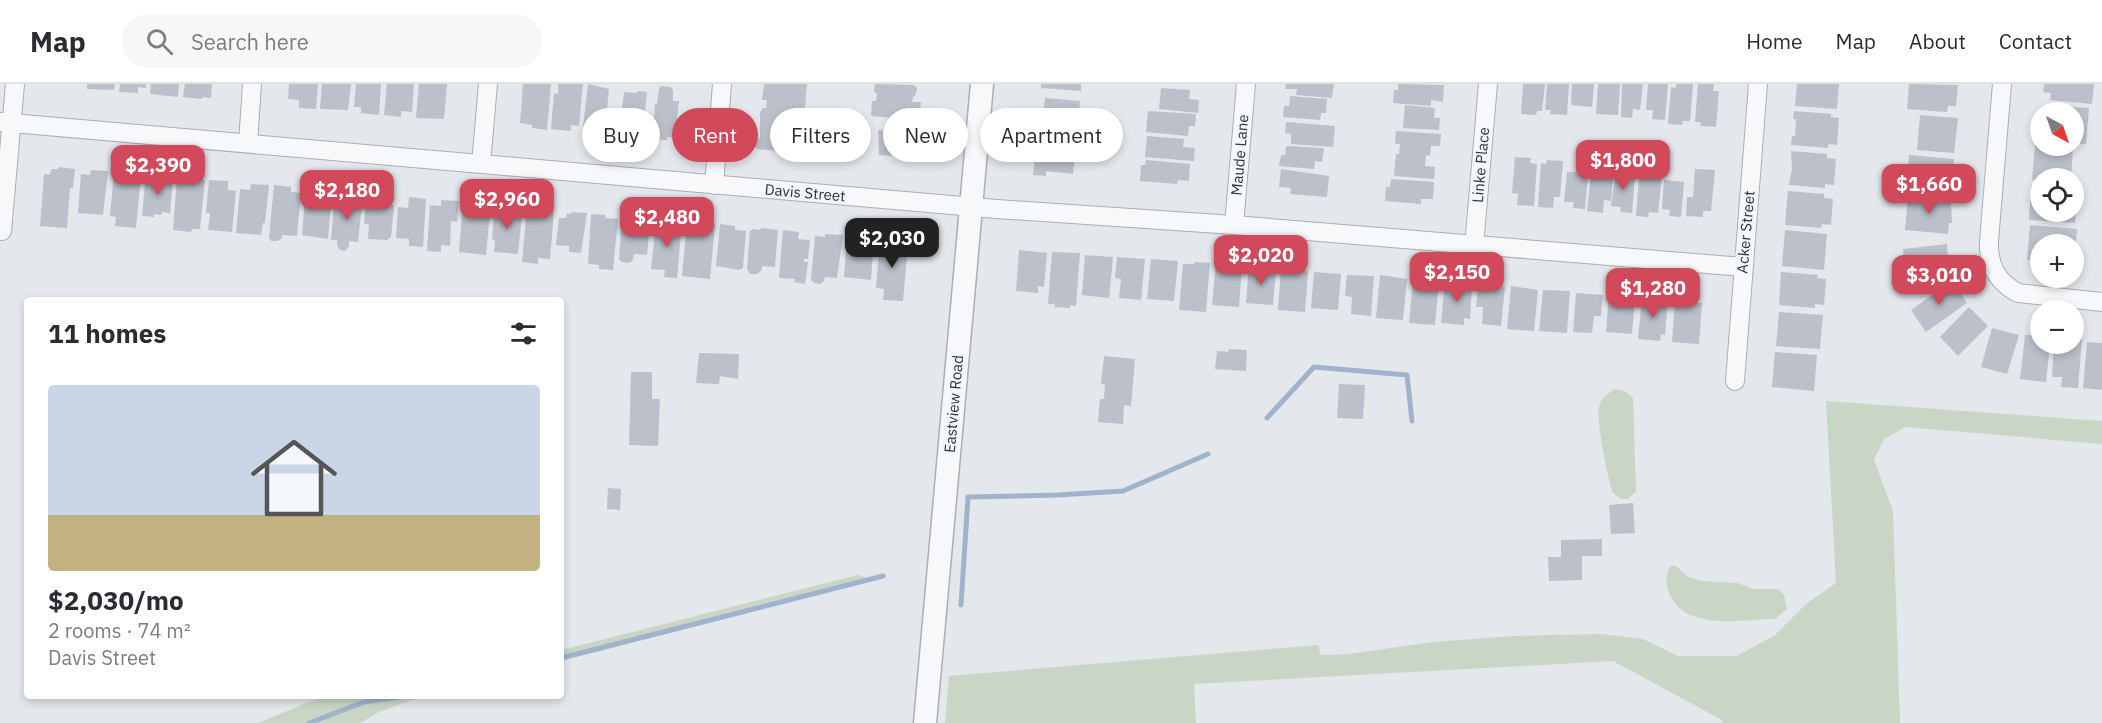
<!DOCTYPE html>
<html lang="en">
<head>
<meta charset="utf-8">
<style>
	body { margin:0; font-family:"IBM Plex Sans",sans-serif; background:#f7f7f7; color:#2b2b33; height:100vh; display:flex; flex-direction:column; font-size:22px; white-space:nowrap }
	* { box-sizing:border-box; margin:0 }
	p { font-size:20px; color:#7c7c81 }
	.icon { flex:none; width:33px; height:33px; fill:none; stroke:currentColor; stroke-width:2; stroke-linecap:round; stroke-linejoin:round }
	.map { position:relative; flex:1; overflow:hidden }
	.panel { position:absolute; left:24px; top:213px; width:540px; height:402px; display:flex; flex-direction:column; background:#fff; border-radius:6px; box-shadow:0 3px 9px #0003 }
	.panel>* { flex:none }
	.guide { position:absolute; left:582px; top:24px; width:570px; height:54px; display:flex; gap:12px }
	.needle { width:39px; rotate:140deg }
	.buttons { position:absolute; left:2030px; top:18px; display:grid; gap:12px }
	.buttons a { display:grid; place-items:center; width:54px; height:54px; border-radius:50%; background:#fff; box-shadow:0 3px 9px #0003; font-size:30px }
	.price { position:absolute; translate:-50% -51px; padding:0 14px; border-radius:12px; background:#d1495b; color:#fff; font-size:20px; line-height:39px; filter:drop-shadow(0 2px 3px #0008) }
	.price::after { content:''; position:absolute; left:50%; top:36px; width:18px; height:14px; margin-left:-9px; background:inherit; clip-path:polygon(0 0,100% 0,50% 100%) }
	.price.active { background:#222; color:#fff }
	ul { padding:0; list-style:none }
	li { display:grid; align-content:center; gap:12px; height:318px; padding:0 24px }
	li span { display:grid; place-items:center; height:186px; border-radius:6px; color:#555 }
	li>.icon { margin-inline-start:auto }
	span .icon { width:108px; height:108px; fill:#fffc; stroke-width:1 }
	li b { font-size:26px }
	h2 { display:flex; justify-content:space-between; align-items:center; height:72px; padding:0 24px; font-size:26px }
	.pill { padding:0 21px; border-radius:27px; background:#fff; box-shadow:0 3px 9px #0003; font-size:21px; line-height:54px }
	.pill.active { background:#d1495b; color:#fff }
	header { display:flex; align-items:center; gap:36px; box-sizing:border-box; height:84px; padding:0 30px; background:#fff; border-bottom:2px solid #e1e1e2 }
	header strong { font-size:28px }
	nav { display:flex; gap:33px; margin-inline-start:auto; font-size:21px }
	.search { width:420px; height:54px; background:#f7f7f7; display:flex; align-items:center; gap:15px; box-sizing:border-box; padding:0 21px; border-radius:33px; color:#7c7c81; font-size:22px }
	.map>svg:first-child { display:block }
	.green { fill:#c9d6c5 }
	.lines { fill:none; stroke-linecap:round; stroke-linejoin:round }
	.stream { stroke:#9fb4cc; stroke-width:5 }
	.building { fill:#bbc0ca }
	.minor-casing { stroke:#a9aeb7; stroke-width:20 }
	.tertiary-casing { stroke:#a9aeb7; stroke-width:25 }
	.minor { stroke:#f7f8fa; stroke-width:18 }
	.tertiary { stroke:#f7f8fa; stroke-width:22 }
	.labels { text-anchor:middle; stroke-width:5; stroke-linejoin:round; paint-order:stroke }
	.street-label { font-size:15px; fill:#2b3445; stroke:#f4f6f9 }
</style>
</head>
<body>
<header>
<strong>Map</strong>
<div class="search"><svg class="icon" aria-label="search" viewBox="0 0 24 24"><circle cx="10" cy="10" r="6"/><path d="M15 15l6 6"/></svg>Search here</div>
<nav><a>Home</a><a>Map</a><a>About</a><a>Contact</a></nav>
</header>
<div class="map">
<svg width="2102" height="639" viewBox="0 0 2102 639">
	<rect width="100%" height="100%" fill="#e4e7ec"/>
	<!-- green -->
	<g class="green">
		<path d="M1614,305L1625,307L1633,314L1636,407L1628,415H1621L1613,409C1608,397 1596,337 1599,323C1601,315 1608,310 1614,305Z"/>
		<polygon points="1826,317 2102,337 2102,360 1906,343 1884,355 1874,376 1893,427 1900,639 1723,639 1722,636 1613,577 1194,600 1196,639 945,639 949,592 1318,561 1321,571 1349,570 1433,558 1513,552 1601,550 1643,555 1678,572 1737,572 1775,551 1806,520 1836,499"/>
		<path d="M1671,482H1676L1688,493L1702,497L1737,499L1754,505H1778L1784,511L1787,525L1775,535C1742,535 1685,548 1669,509C1665,499 1665,491 1671,482Z"/>
		<polygon points="858,491 865,493 866,498 561,577 561,566"/>
		<polygon points="323,612 423,612 379,628 360,639 258,639"/>
	</g>
	<g class="lines">
		<!-- stream -->
		<g class="stream">
			<polyline points="1267,334 1314,283 1407,291 1412,337"/>
			<polyline points="961,521 968,413 1058,411 1123,407 1208,370"/>
			<polyline points="561,574 883,492"/>
			<polyline points="309,639 364,618 408,612"/>
		</g>
	</g>
	<!-- building -->
	<g class="building">
		<polygon points="87,0 115,0 114,6 87,5"/>
		<polygon points="120,0 146,0 146,4 138,3 138,9 119,8"/>
		<polygon points="151,0 179,0 178,13 150,10"/>
		<polygon points="185,0 212,0 211,14 202,13 202,15 183,13"/>
		<polygon points="289,0 318,0 316,25 299,24 299,16 288,15"/>
		<polygon points="322,0 351,0 348,26 320,25"/>
		<polygon points="356,0 381,0 379,31 361,29 361,23 354,23"/>
		<polygon points="387,0 414,0 412,28 401,27 401,33 384,31"/>
		<polygon points="419,0 447,0 444,35 416,34"/>
		<polygon points="523,0 551,0 547,46 532,44 532,41 520,39"/>
		<polygon points="558,0 583,0 579,42 571,41 571,47 551,45 554,9 558,10"/>
		<polygon points="588,0 609,5 607,25 609,26 609,31 613,31 611,51 593,50 594,44 583,43"/>
		<polygon points="764,0 807,0 801,69 757,65 754,62 754,57 760,54 760,27 762,27 762,24 766,24 767,16 762,16"/>
		<polygon points="875,0 914,1 917,4 916,10 913,13 912,18 921,18 919,36 871,32 872,17 876,17 877,10 874,7"/>
		<polygon points="1041,0 1081,0 1081,7 1041,4"/>
		<polygon points="1286,0 1334,0 1332,14 1296,11 1297,5 1285,5"/>
		<polygon points="1398,0 1444,1 1443,18 1431,16 1431,22 1393,19 1394,6 1398,6"/>
		<polygon points="1523,0 1545,0 1542,27 1537,27 1536,31 1521,30"/>
		<polygon points="1547,0 1569,0 1567,31 1550,30 1551,26 1545,26"/>
		<polygon points="1572,0 1594,0 1592,23 1571,21"/>
		<polygon points="1598,0 1620,0 1618,31 1596,30"/>
		<polygon points="1622,0 1643,0 1640,26 1633,25 1632,34 1621,33"/>
		<polygon points="1648,0 1668,0 1665,36 1652,35 1653,26 1646,26"/>
		<polygon points="1676,0 1693,0 1690,37 1683,37 1682,41 1668,40 1671,3 1676,4"/>
		<polygon points="1698,0 1714,0 1713,7 1719,7 1716,43 1700,42 1701,38 1695,38"/>
		<polygon points="1797,0 1839,0 1837,25 1795,22"/>
		<polygon points="1909,0 1958,1 1956,22 1948,22 1947,28 1907,25"/>
		<polygon points="2044,0 2094,0 2092,20 2050,16 2051,9 2043,8"/>
		<polygon points="661,2 671,3 673,6 673,17 679,17 675,54 667,53 667,56 648,55 650,35 654,35 655,20 657,20 659,5"/>
		<polygon points="1161,4 1190,6 1189,15 1199,16 1198,29 1159,25"/>
		<polygon points="639,7 647,8 643,49 634,48 634,53 616,52 618,32 621,32 622,26 624,8 636,9"/>
		<polygon points="1290,12 1327,15 1326,29 1321,29 1320,36 1283,33 1284,22 1289,22"/>
		<polygon points="1045,14 1080,17 1078,43 1051,41 1050,44 1031,42 1033,24 1044,25"/>
		<polygon points="1405,21 1435,24 1434,34 1440,34 1439,46 1403,44"/>
		<polygon points="2045,21 2089,24 2086,60 2073,59 2073,28 2045,28"/>
		<polygon points="1148,27 1196,30 1195,42 1189,42 1188,52 1146,48"/>
		<polygon points="1794,27 1831,30 1831,33 1839,34 1837,61 1828,60 1828,64 1791,61 1792,52 1795,52 1796,35 1793,35"/>
		<polygon points="1920,31 1958,34 1954,69 1917,66"/>
		<polygon points="1286,38 1335,42 1333,63 1291,60 1291,50 1285,49"/>
		<polygon points="891,41 918,43 917,62 907,61 907,63 910,63 909,73 879,71 878,46 891,47"/>
		<polygon points="1396,47 1441,50 1440,62 1431,62 1430,72 1426,71 1425,82 1435,83 1434,95 1394,92 1396,70 1399,70 1400,60 1395,60"/>
		<polygon points="1031,51 1050,53 1049,60 1076,62 1073,90 1046,87 1046,92 1033,91 1035,73 1029,73"/>
		<polygon points="1147,52 1184,55 1183,63 1195,64 1194,77 1145,73"/>
		<polygon points="2035,61 2073,64 2071,94 2032,96"/>
		<polygon points="1286,62 1324,64 1322,78 1315,77 1314,85 1279,82 1281,71 1285,71"/>
		<polygon points="1791,67 1827,70 1827,74 1836,75 1834,101 1825,100 1825,104 1789,101 1792,85"/>
		<polygon points="1909,71 1954,75 1951,110 1906,106"/>
		<polygon points="1515,73 1531,74 1530,79 1537,80 1534,122 1517,121 1518,110 1512,109"/>
		<polygon points="1146,76 1190,80 1189,97 1178,96 1177,100 1140,97 1141,81 1145,81"/>
		<polygon points="1547,76 1563,77 1560,113 1554,113 1553,124 1538,123 1541,79 1546,80"/>
		<polygon points="1600,79 1614,80 1611,117 1604,116 1603,129 1587,127 1592,82 1600,83"/>
		<polygon points="59,83 75,85 73,104 70,104 67,144 40,142 44,90 49,91 52,85 58,85"/>
		<polygon points="1281,85 1329,92 1327,113 1290,110 1291,104 1279,103"/>
		<polygon points="1616,85 1628,86 1627,92 1635,93 1632,129 1620,128 1621,123 1611,122"/>
		<polygon points="1695,85 1715,86 1711,127 1703,127 1703,133 1686,132 1687,113 1693,113"/>
		<polygon points="91,86 108,87 103,131 78,129 81,90 90,91"/>
		<polygon points="114,88 127,88 131,89 131,92 141,92 136,144 115,142 116,133 110,132"/>
		<polygon points="1567,88 1588,89 1585,125 1573,124 1574,118 1564,118"/>
		<polygon points="1647,90 1662,91 1658,129 1649,128 1648,133 1636,132 1639,95 1647,95"/>
		<polygon points="155,91 173,93 170,129 162,128 161,131 154,130 154,133 142,132 145,99 154,99"/>
		<polygon points="187,94 205,96 200,145 192,145 191,148 173,146 177,95 187,96"/>
		<polygon points="1391,95 1434,98 1433,115 1421,115 1421,120 1385,117 1386,103 1390,103"/>
		<polygon points="209,96 228,97 228,106 236,107 232,148 208,146 210,129 206,129"/>
		<polygon points="1664,96 1684,98 1681,133 1669,132 1670,126 1662,125"/>
		<polygon points="251,100 269,101 265,139 263,139 261,151 236,149 240,105 250,106"/>
		<polygon points="274,101 291,103 291,108 301,109 297,152 282,151 282,154 278,157 271,157 269,153"/>
		<polygon points="2031,101 2040,102 2040,128 2073,128 2073,104 2078,105 2075,139 2029,136"/>
		<polygon points="314,105 332,107 328,155 302,151 305,113 313,114"/>
		<polygon points="1788,107 1824,110 1824,114 1833,115 1831,141 1822,140 1821,144 1785,141"/>
		<polygon points="346,108 363,110 358,158 349,157 349,163 345,167 340,166 337,162 337,156 331,156 334,122 340,118 345,118"/>
		<polygon points="367,109 386,110 385,120 392,120 394,123 391,153 387,156 368,155 369,140 364,140"/>
		<polygon points="1908,112 1951,116 1952,139 1949,139 1948,150 1905,146"/>
		<polygon points="409,113 426,115 423,163 409,162 409,155 396,154 398,123 408,124"/>
		<polygon points="441,116 459,117 457,138 451,137 450,162 441,161 441,168 427,167 430,121 441,122"/>
		<polygon points="463,118 483,120 482,128 490,129 486,171 459,168"/>
		<polygon points="495,121 513,123 512,128 522,129 518,170 494,168 495,156 492,155"/>
		<polygon points="527,123 554,127 550,175 538,174 538,180 522,178"/>
		<polygon points="571,128 587,129 581,169 569,168 569,162 556,161 559,134 566,134 567,129 571,130"/>
		<polygon points="591,130 606,131 605,134 618,135 613,186 599,185 599,181 588,180"/>
		<polygon points="625,133 650,135 647,171 634,170 633,176 629,179 622,178 619,175 622,136 624,136"/>
		<polygon points="664,136 682,138 677,194 664,193 665,186 651,185 656,140 664,140"/>
		<polygon points="687,139 715,140 710,195 682,192"/>
		<polygon points="720,140 735,142 735,146 746,147 743,184 739,186 716,182"/>
		<polygon points="2030,141 2077,145 2075,169 2073,169 2073,160 2040,160 2040,177 2027,176"/>
		<polygon points="761,144 778,146 775,183 762,182 762,186 757,190 750,190 747,185 750,147 753,145 760,146"/>
		<polygon points="783,146 799,148 798,155 810,156 808,175 804,175 804,178 808,178 805,200 794,198 795,195 779,194"/>
		<polygon points="1785,146 1827,150 1824,186 1782,182"/>
		<polygon points="825,150 843,151 837,194 825,193 824,197 821,200 814,199 811,196 815,152 825,153"/>
		<polygon points="856,153 874,154 871,196 844,193 847,154 856,154"/>
		<polygon points="880,155 898,156 897,159 908,160 903,217 883,216 884,205 876,204"/>
		<polygon points="1947,160 1948,175 1952,175 1954,187 1906,192 1903,165"/>
		<polygon points="1019,166 1047,169 1044,203 1038,202 1038,209 1016,207"/>
		<polygon points="1052,168 1080,169 1076,222 1070,221 1070,224 1054,223 1055,220 1048,220"/>
		<polygon points="1085,171 1113,173 1109,214 1082,211"/>
		<polygon points="1117,173 1145,175 1141,216 1119,214 1121,195 1115,194"/>
		<polygon points="1151,175 1178,177 1174,217 1147,215"/>
		<polygon points="1194,178 1210,179 1206,228 1179,226 1183,180 1194,180"/>
		<polygon points="1216,179 1242,182 1239,223 1212,221"/>
		<polygon points="1249,182 1276,185 1273,221 1246,219"/>
		<polygon points="1281,184 1308,187 1305,228 1278,226"/>
		<polygon points="1314,188 1341,190 1338,226 1311,224"/>
		<polygon points="1781,188 1818,191 1817,194 1826,195 1824,221 1815,220 1815,224 1779,221"/>
		<polygon points="1347,191 1374,192 1371,232 1351,230 1352,213 1345,212"/>
		<polygon points="1380,191 1407,195 1403,236 1376,234"/>
		<polygon points="1427,196 1439,197 1435,241 1409,239 1413,197 1427,198"/>
		<polygon points="1445,197 1472,200 1470,235 1464,234 1464,241 1441,239"/>
		<polygon points="1952,197 1967,219 1926,248 1911,226"/>
		<polygon points="1485,201 1505,203 1501,242 1482,240 1483,223 1476,223 1478,202 1485,203"/>
		<polygon points="1511,202 1538,206 1534,247 1507,245"/>
		<polygon points="1543,206 1570,207 1567,249 1539,247"/>
		<polygon points="1576,209 1603,211 1601,232 1594,232 1592,249 1573,248"/>
		<polygon points="1609,211 1635,214 1632,250 1606,248"/>
		<polygon points="1642,214 1668,216 1665,251 1661,250 1660,257 1638,255"/>
		<polygon points="1675,217 1702,219 1699,260 1672,258"/>
		<polygon points="1969,223 1988,242 1958,272 1940,253"/>
		<polygon points="1779,228 1823,231 1820,265 1776,262"/>
		<polygon points="1992,244 2019,251 2007,290 1981,283"/>
		<polygon points="2025,251 2040,252 2040,260 2050,260 2046,298 2020,295"/>
		<polygon points="2073,255 2082,255 2078,304 2061,303 2062,293 2052,293 2054,260 2073,260"/>
		<polygon points="2087,258 2102,259 2102,306 2083,304"/>
		<polygon points="1229,265 1247,266 1246,287 1215,285 1217,267 1228,268"/>
		<polygon points="1775,268 1817,271 1814,307 1772,303"/>
		<polygon points="699,269 739,270 738,295 720,292 719,300 696,299"/>
		<polygon points="1104,272 1135,275 1131,322 1124,321 1123,340 1098,338 1100,315 1104,315 1105,300 1101,300"/>
		<polygon points="631,288 652,288 652,315 660,315 658,362 629,361"/>
		<polygon points="1339,300 1365,301 1363,335 1337,334"/>
		<polygon points="608,404 621,405 620,426 607,425"/>
		<polygon points="1633,419 1635,449 1611,450 1609,421"/>
		<polygon points="1602,455 1602,472 1582,472 1582,496 1549,497 1548,473 1561,473 1561,456"/>
	</g>
	<g class="lines">
		<defs>
			<g id="minor">
				<path d="M2002,0L1989,157C1988,181 1997,198 2018,209L2102,218"/>
				<polyline points="0,38 997,125 1234,141 1743,183"/>
				<polyline points="248,59 252,0"/>
				<polyline points="481,80 488,0"/>
				<polyline points="714,101 722,0"/>
				<polyline points="1234,141 1246,0"/>
				<polyline points="2,147 15,0"/>
				<polyline points="1474,162 1488,0"/>
				<polyline points="1735,297 1758,0"/>
			</g>
			<polyline id="tertiary" points="925,639 982,0"/>
		</defs>
		<!-- minor casing -->
		<use href="#minor" class="minor-casing"/>
		<!-- tertiary casing -->
		<use href="#tertiary" class="tertiary-casing"/>
		<!-- minor -->
		<use href="#minor" class="minor"/>
		<!-- tertiary -->
		<use href="#tertiary" class="tertiary"/>
	</g>
	<g class="labels">
		<!-- street labels -->
		<g class="street-label">
			<text transform="translate(1240 71) rotate(-85)" y="5">Maude Lane</text>
			<text transform="translate(1481 81) rotate(-85)" y="5">Linke Place</text>
			<text transform="translate(805 109) rotate(5)" y="5">Davis Street</text>
			<text transform="translate(1746 148) rotate(-85)" y="5">Acker Street</text>
			<text transform="translate(954 320) rotate(-85)" y="5">Eastview Road</text>
		</g>
	</g>
</svg>
<div class="buttons">
<a><svg class="needle" viewBox="-14 -14 28 28"><path d="M0-13l5 13h-10z" fill="#e53935"/><path d="M0 13l5-13h-10z" fill="#7c7c81"/></svg></a>
<a><svg class="icon" aria-label="locate" viewBox="0 0 24 24"><circle cx="12" cy="12" r="6"/><path d="M12 2v4M12 18v4M2 12h4M18 12h4"/></svg></a>
<a>+</a>
<a>−</a>
</div>
<b class="price" style="left:1623px;top:107px">$1,800</b>
<b class="price" style="left:158px;top:112px">$2,390</b>
<b class="price" style="left:1929px;top:131px">$1,660</b>
<b class="price" style="left:347px;top:137px">$2,180</b>
<b class="price" style="left:507px;top:146px">$2,960</b>
<b class="price" style="left:667px;top:164px">$2,480</b>
<b class="price active" style="left:892px;top:185px">$2,030</b>
<b class="price" style="left:1261px;top:202px">$2,020</b>
<b class="price" style="left:1457px;top:219px">$2,150</b>
<b class="price" style="left:1939px;top:222px">$3,010</b>
<b class="price" style="left:1653px;top:235px">$1,280</b>
<div class="guide">
<a class="pill">Buy</a>
<a class="pill active">Rent</a>
<a class="pill">Filters</a>
<a class="pill">New</a>
<a class="pill">Apartment</a>
</div>
<section class="panel">
<h2>11 homes<svg class="icon" aria-label="filters" viewBox="0 0 24 24"><path d="M4 7h16M4 17h16"/><circle cx="9" cy="7" r="2"/><circle cx="15" cy="17" r="2"/></svg></h2>
<ul>
<li><span style="background:linear-gradient(#c9d6e8 70%,#c2b280 0)"><svg class="icon" aria-label="home" viewBox="0 0 24 24"><path d="M3 11l9-7 9 7M6 9v11h12V9"/></svg></span><div><b>$2,030/mo</b><p>2 rooms · 74 m²</p><p>Davis Street</p></div></li>
</ul>
</section>
</div>
</body>
</html>
